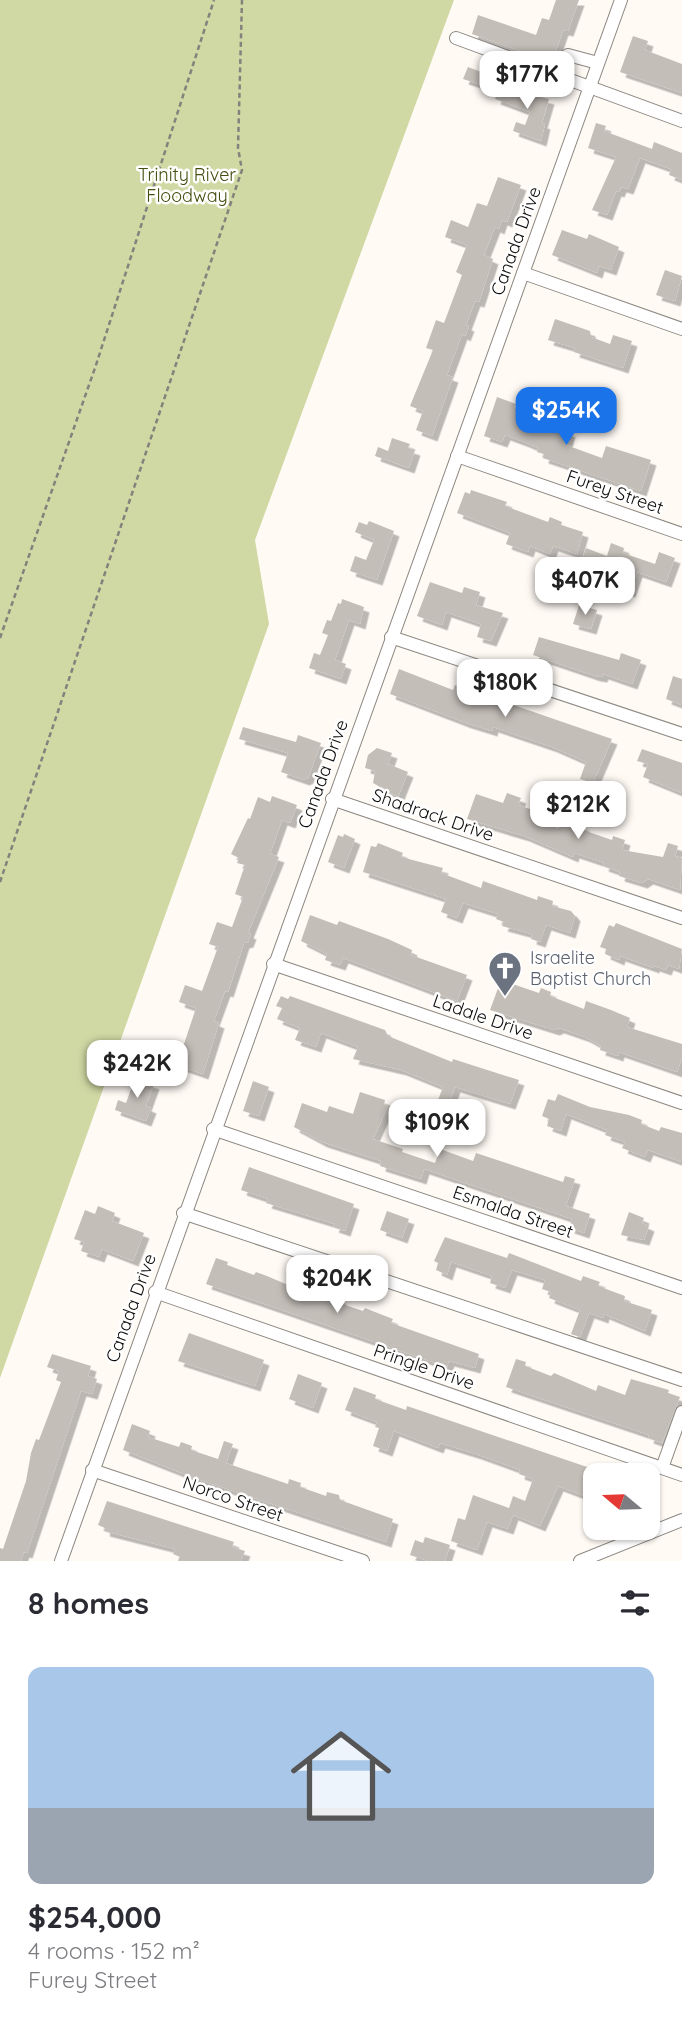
<!DOCTYPE html>
<html lang="en">
<head>
<meta charset="utf-8">
<style>
	body { margin:0; font-family:Quicksand,sans-serif; background:#f2f2f3; color:#2b2b33; height:100vh; display:flex; flex-direction:column; font-size:26px; white-space:nowrap }
	* { box-sizing:border-box; margin:0 }
	p { font-size:23px; color:#7c7c81 }
	.icon { flex:none; width:38px; height:38px; fill:none; stroke:currentColor; stroke-width:2; stroke-linecap:round; stroke-linejoin:round }
	.map { position:relative; height:1561px; overflow:hidden }
	.panel { display:flex; flex-direction:column; background:#fff; flex:1 }
	.panel>* { flex:none }
	.needle { width:46px; rotate:289deg }
	.buttons { position:absolute; left:583px; top:1463px; display:grid; gap:14px }
	.buttons a { display:grid; place-items:center; width:77px; height:77px; border-radius:14px; background:#fff; box-shadow:0 2px 5px #0004; font-size:35px }
	.price { position:absolute; translate:-50% -60px; padding:0 16px; border-radius:14px; background:#fff; color:#222; font-size:23px; line-height:46px; filter:drop-shadow(0 2px 4px #0008) }
	.price::after { content:''; position:absolute; left:50%; top:42px; width:21px; height:16px; margin-left:-10px; background:inherit; clip-path:polygon(0 0,100% 0,50% 100%) }
	.price.on { background:#1a73e8; color:#fff }
	ul { padding:0; list-style:none }
	li { display:grid; align-content:center; gap:14px; height:371px; padding:0 28px }
	li span { display:grid; place-items:center; height:217px; border-radius:14px; color:#555 }
	li>.icon { margin-inline-start:auto }
	span .icon { width:126px; height:126px; fill:#fffc; stroke-width:1 }
	li b { font-size:30px }
	h2 { display:flex; justify-content:space-between; align-items:center; height:84px; padding:0 28px; font-size:30px }
	.map>svg:first-child { display:block }
	.green { fill:#d0d9a4 }
	.building { fill:#c4beb8; filter:url(#shadow) }
	.lines { fill:none; stroke-linecap:round; stroke-linejoin:round }
	.minor-casing { stroke:#8c8781; stroke-width:14 }
	.path { stroke:#85817d; stroke-width:2.5; stroke-dasharray:5 3.5; stroke-linecap:butt }
	.minor { stroke:#fff; stroke-width:12 }
	.labels { text-anchor:middle; stroke-width:5; stroke-linejoin:round; paint-order:stroke }
	.park-label { font-size:18px; fill:#474e10; stroke:#fff }
	.street-label { font-size:18px; fill:#0d0b09; stroke:#fff }
	.worship-label { font-size:18px; fill:#5b616d; stroke:#fff; text-anchor:start }
</style>
</head>
<body>
<div class="map">
<svg width="682" height="1561" viewBox="0 0 682 1561">
	<defs>
		<filter id="shadow"><feDropShadow dx="5.5" dy="5.5" stdDeviation="0" flood-color="#0004"/></filter>
	</defs>
	<rect width="100%" height="100%" fill="#fffaf4"/>
	<!-- green -->
	<polygon class="green" points="0,0 454,0 255,540 269,624 0,1378"/>
	<!-- building -->
	<g class="building">
		<polygon points="556,0 579,0 568,31 563,30 552,62 472,34 478,15 536,35 542,18 549,20"/>
		<polygon points="633,36 648,41 645,50 682,64 682,93 620,72"/>
		<polygon points="468,67 489,75 485,86 463,79"/>
		<polygon points="500,87 549,99 542,123 545,124 541,141 513,131 516,122 525,125 530,112 495,99"/>
		<polygon points="596,123 606,126 604,131 652,149 654,142 682,153 682,180 669,175 671,169 640,158 628,189 621,187 619,192 616,191 607,215 592,210 616,157 588,148"/>
		<polygon points="498,177 521,185 507,222 502,220 499,229 495,227 484,255 493,259 479,302 475,301 466,325 469,326 465,336 462,334 454,356 447,375 453,377 432,436 416,430 423,411 410,406 433,350 426,348 436,320 444,323 462,275 456,272 467,245 445,237 451,220 468,227 477,203 487,206"/>
		<polygon points="562,230 587,239 589,234 619,247 611,270 599,266 597,273 552,255"/>
		<polygon points="665,270 682,276 675,301 656,295"/>
		<polygon points="555,319 590,331 591,337 610,344 613,335 632,341 623,368 574,352 575,348 548,340"/>
		<polygon points="497,397 516,404 513,412 546,421 545,423 570,432 566,445 602,458 606,446 651,460 641,491 543,458 544,454 537,452 538,448 524,442 505,435 502,442 484,436"/>
		<polygon points="392,438 410,444 408,448 415,450 409,468 375,456 378,447 388,451"/>
		<polygon points="471,490 507,502 505,506 548,522 550,517 562,522 561,525 583,532 577,554 553,546 550,554 530,546 528,552 506,544 510,533 457,513 465,492 470,494"/>
		<polygon points="369,521 394,531 377,580 350,571 355,556 366,560 374,540 355,532 359,522 367,525"/>
		<polygon points="611,543 624,548 623,553 655,564 659,552 675,558 666,582 637,572 630,592 618,588 621,579 597,571 593,582 576,576 586,548 607,556"/>
		<polygon points="430,582 462,593 464,587 480,592 476,605 503,613 491,641 477,637 481,624 446,612 442,625 417,616"/>
		<polygon points="342,599 364,607 360,624 349,620 335,660 346,664 341,679 309,668 314,653 320,655 328,635 322,633 327,620 331,621 338,603 341,604"/>
		<polygon points="579,605 597,610 591,629 573,624"/>
		<polygon points="539,637 619,660 621,653 641,660 632,684 603,674 602,677 595,676 533,655"/>
		<polygon points="399,669 453,690 455,685 612,739 593,783 580,779 586,762 552,747 493,727 492,731 466,723 390,694"/>
		<polygon points="673,676 682,679 682,705 666,699"/>
		<polygon points="243,727 296,742 298,735 321,743 308,778 304,780 281,772 288,753 239,739"/>
		<polygon points="377,748 392,753 388,764 408,772 398,797 373,783 375,771 365,768 368,755"/>
		<polygon points="642,749 682,763 682,793 643,777 648,764 637,761"/>
		<polygon points="507,793 521,798 518,805 542,813 539,821 558,828 561,818 584,826 583,830 612,840 613,836 625,840 622,850 663,857 668,843 678,846 675,856 682,858 680,890 648,879 642,883 619,876 620,872 603,866 604,863 574,853 573,857 524,836 467,819 476,794 503,803"/>
		<polygon points="272,796 297,805 290,823 282,820 270,854 279,857 248,933 251,934 248,942 244,943 228,992 225,991 214,1021 219,1023 203,1074 177,1065 196,1008 179,1002 185,985 202,991 218,947 209,944 217,922 232,927 243,897 235,894 245,865 237,863 239,858 231,854 248,818 250,819 258,797 270,802"/>
		<polygon points="344,834 355,839 344,868 328,862 338,835 343,837"/>
		<polygon points="378,843 403,853 401,857 443,868 441,873 481,888 483,881 537,900 538,896 553,901 552,906 571,911 575,916 570,933 546,925 540,942 531,939 532,934 502,926 504,922 496,919 498,914 463,903 457,918 441,912 446,899 363,872 371,846 376,847"/>
		<polygon points="310,915 337,925 339,921 388,939 412,950 411,955 467,975 457,1001 343,958 340,965 325,960 327,954 301,941"/>
		<polygon points="616,923 682,949 679,969 668,965 666,970 654,966 654,968 620,956 619,960 605,954 606,949 600,947 609,925 614,927"/>
		<polygon points="501,980 539,993 541,988 551,992 550,996 584,1009 586,1001 611,1010 630,1018 627,1027 682,1044 682,1058 677,1072 619,1052 618,1056 600,1050 601,1046 585,1037 559,1028 554,1030 490,1010"/>
		<polygon points="281,996 288,999 290,996 385,1030 388,1036 452,1062 453,1059 519,1080 510,1104 455,1087 446,1112 435,1108 443,1087 401,1070 353,1059 358,1047 321,1033 316,1047 295,1040 300,1028 277,1019 282,1008 276,1006"/>
		<polygon points="135,1078 154,1084 146,1106 151,1108 146,1121 115,1110 118,1100 126,1103"/>
		<polygon points="253,1081 269,1087 259,1116 243,1111"/>
		<polygon points="360,1092 385,1100 384,1105 388,1106 373,1139 403,1149 402,1152 435,1163 440,1149 473,1161 476,1153 563,1182 565,1176 575,1179 566,1206 590,1214 584,1233 569,1228 572,1219 424,1169 421,1179 380,1166 381,1161 322,1142 294,1127 302,1103 327,1112 329,1106 353,1114"/>
		<polygon points="558,1094 590,1107 629,1115 642,1120 641,1124 659,1131 661,1127 682,1133 682,1162 648,1150 645,1157 622,1148 625,1142 605,1135 607,1130 566,1114 561,1131 547,1126 549,1119 542,1116 548,1099 555,1101"/>
		<polygon points="249,1167 354,1204 345,1231 333,1227 335,1224 266,1203 268,1199 241,1190"/>
		<polygon points="98,1206 115,1213 112,1221 144,1233 133,1261 102,1249 99,1257 81,1251 84,1242 74,1239 85,1210 95,1214"/>
		<polygon points="387,1211 409,1219 402,1238 380,1230"/>
		<polygon points="629,1212 644,1218 642,1223 649,1226 644,1240 621,1235"/>
		<polygon points="445,1237 507,1258 509,1253 581,1281 583,1276 600,1282 598,1286 625,1296 624,1301 652,1310 645,1331 604,1314 603,1318 589,1313 580,1337 571,1334 580,1310 549,1298 551,1292 542,1289 545,1280 512,1270 505,1288 490,1283 492,1276 451,1262 447,1275 436,1270 438,1263 434,1261"/>
		<polygon points="216,1258 228,1262 227,1265 254,1275 256,1272 267,1276 323,1300 325,1293 341,1299 339,1303 363,1311 365,1308 375,1312 393,1319 391,1323 479,1354 475,1368 449,1361 447,1367 206,1284"/>
		<polygon points="189,1333 264,1360 255,1386 178,1361"/>
		<polygon points="52,1354 91,1366 88,1376 97,1379 92,1394 81,1391 27,1553 24,1552 21,1561 0,1561 0,1548 3,1549 26,1481 31,1453 36,1439 39,1440 61,1382 56,1380 59,1371 47,1367"/>
		<polygon points="516,1359 526,1362 525,1366 551,1376 554,1373 596,1391 598,1385 625,1395 631,1379 669,1390 668,1393 680,1397 662,1443 648,1438 649,1435 506,1387"/>
		<polygon points="298,1374 322,1383 313,1408 289,1399"/>
		<polygon points="354,1387 376,1395 375,1399 406,1410 407,1406 593,1469 595,1500 558,1486 540,1526 513,1515 508,1529 487,1522 477,1550 451,1541 458,1518 465,1520 473,1495 509,1508 513,1496 525,1501 533,1479 519,1474 520,1470 476,1454 440,1443 438,1448 394,1431 387,1451 373,1446 379,1428 375,1427 377,1422 345,1410"/>
		<polygon points="132,1424 150,1431 148,1437 179,1447 181,1442 192,1446 191,1450 218,1459 224,1441 233,1444 226,1463 288,1484 289,1479 301,1483 300,1487 326,1496 327,1492 339,1495 340,1500 393,1519 386,1542 194,1478 123,1450"/>
		<polygon points="107,1501 234,1542 232,1547 245,1551 241,1561 178,1561 180,1557 173,1554 175,1549 104,1531 105,1528 98,1525"/>
		<polygon points="425,1537 450,1545 445,1561 428,1561 410,1555 415,1540 423,1543"/>
	</g>
	<g class="lines">
		<defs>
			<g id="minor">
				<polyline points="456,38 682,121"/>
				<polyline points="556,76 563,58 568,55 598,63"/>
				<polyline points="523,273 682,329"/>
				<polyline points="457,456 682,534"/>
				<polyline points="391,637 682,734"/>
				<polyline points="332,799 682,918"/>
				<polyline points="273,964 682,1103"/>
				<polyline points="213,1129 682,1288"/>
				<polyline points="183,1213 682,1380"/>
				<polyline points="155,1292 682,1475"/>
				<polyline points="662,1468 682,1412"/>
				<polyline points="92,1470 363,1561"/>
				<polyline points="61,1561 621,0"/>
				<polyline points="580,1561 682,1520"/>
			</g>
		</defs>
		<!-- minor casing -->
		<use href="#minor" class="minor-casing"/>
		<!-- path -->
		<g class="path">
			<polyline points="0,638 95,368 214,0"/>
			<polyline points="0,882 242,170 238,148 242,0"/>
		</g>
		<!-- minor -->
		<use href="#minor" class="minor"/>
	</g>
	<!-- icons -->
	<defs>
		<symbol id="church-pin" viewBox="-11 -11 22 30"><path d="M0 17L-7.5 6A9.5 9.5 0 1 1 7.5 6Z" fill="#6b7280" stroke="#fff"/><path d="M-1.2-6h2.4v3.5h3.3v2.4h-3.3V6h-2.4V-.1h-3.3v-2.4h3.3Z" fill="#fff"/></symbol>
	</defs>
	<g fill-rule="evenodd">
		<use href="#church-pin" x="486" y="949" width="38" height="52"/>
	</g>
	<g class="labels">
		<!-- park labels -->
		<g class="park-label">
			<text x="187" y="181">Trinity River<tspan x="187" dy="21">Floodway</tspan></text>
		</g>
		<!-- street labels -->
		<g class="street-label">
			<text transform="translate(516 241) rotate(-70)" y="6">Canada Drive</text>
			<text transform="translate(615 492) rotate(19)" y="6">Furey Street</text>
			<text transform="translate(323 774) rotate(-70)" y="6">Canada Drive</text>
			<text transform="translate(433 815) rotate(19)" y="6">Shadrack Drive</text>
			<text transform="translate(483 1017) rotate(19)" y="6">Ladale Drive</text>
			<text transform="translate(513 1212) rotate(19)" y="6">Esmalda Street</text>
			<text transform="translate(131 1308) rotate(-70)" y="6">Canada Drive</text>
			<text transform="translate(424 1367) rotate(19)" y="6">Pringle Drive</text>
			<text transform="translate(233 1499) rotate(19)" y="6">Norco Street</text>
		</g>
		<!-- worship labels -->
		<g class="worship-label">
			<text x="530" y="964">Israelite<tspan x="530" dy="21">Baptist Church</tspan></text>
		</g>
	</g>
</svg>
<div class="buttons">
<a><svg class="needle" viewBox="-14 -14 28 28"><path d="M0-13l5 13h-10z" fill="#e53935"/><path d="M0 13l5-13h-10z" fill="#7c7c81"/></svg></a>
</div>
<b class="price" style="left:527px;top:111px">$177K</b>
<b class="price on" style="left:566px;top:447px">$254K</b>
<b class="price" style="left:585px;top:617px">$407K</b>
<b class="price" style="left:505px;top:719px">$180K</b>
<b class="price" style="left:578px;top:841px">$212K</b>
<b class="price" style="left:137px;top:1100px">$242K</b>
<b class="price" style="left:437px;top:1159px">$109K</b>
<b class="price" style="left:337px;top:1315px">$204K</b>
</div>
<section class="panel">
<h2>8 homes<svg class="icon" aria-label="filters" viewBox="0 0 24 24"><path d="M4 7h16M4 17h16"/><circle cx="9" cy="7" r="2"/><circle cx="15" cy="17" r="2"/></svg></h2>
<ul>
<li><span style="background:linear-gradient(#a9c7e8 65%,#9aa5b1 0)"><svg class="icon" aria-label="home" viewBox="0 0 24 24"><path d="M3 11l9-7 9 7M6 9v11h12V9"/></svg></span><div><b>$254,000</b><p>4 rooms · 152 m²</p><p>Furey Street</p></div></li>
</ul>
</section>
</body>
</html>
